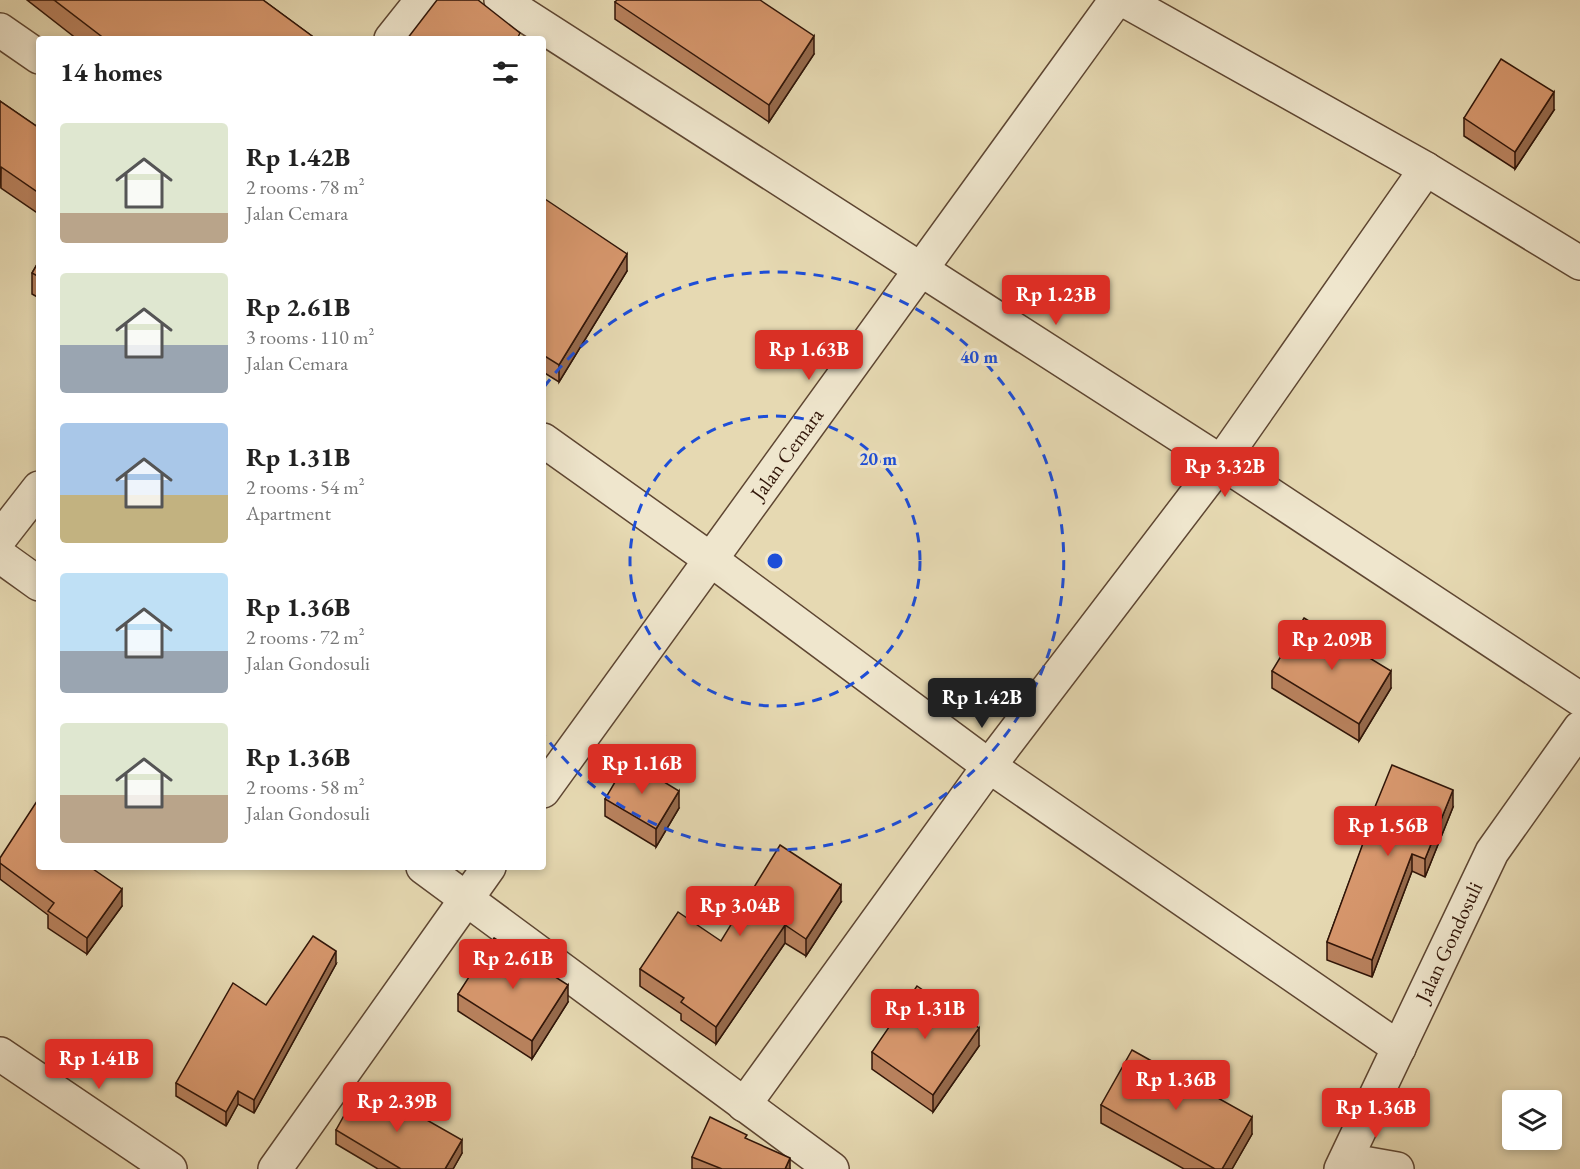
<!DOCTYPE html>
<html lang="en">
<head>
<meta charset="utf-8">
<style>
	body { margin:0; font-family:"EB Garamond",serif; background:#f2f2f2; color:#222; height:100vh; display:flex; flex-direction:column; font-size:22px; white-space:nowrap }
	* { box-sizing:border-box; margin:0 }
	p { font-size:20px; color:#767676 }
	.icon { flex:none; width:33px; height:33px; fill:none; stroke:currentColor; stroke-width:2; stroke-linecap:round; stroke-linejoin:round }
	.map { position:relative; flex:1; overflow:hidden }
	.panel { position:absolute; left:36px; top:36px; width:510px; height:834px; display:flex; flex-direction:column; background:#fff; border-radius:6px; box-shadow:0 3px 9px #0003 }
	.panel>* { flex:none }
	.buttons { position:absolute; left:1502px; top:1090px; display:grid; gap:12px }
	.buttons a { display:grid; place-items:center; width:60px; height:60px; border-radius:6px; background:#fff; box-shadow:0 3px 9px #0003; font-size:30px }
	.price { position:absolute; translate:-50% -51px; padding:0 14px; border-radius:6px; background:#d93025; color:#fff; font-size:20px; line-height:39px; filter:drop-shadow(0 2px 3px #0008) }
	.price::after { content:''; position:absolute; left:50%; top:36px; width:18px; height:14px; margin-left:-9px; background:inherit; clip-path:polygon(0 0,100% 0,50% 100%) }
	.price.selected { background:#222; color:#fff }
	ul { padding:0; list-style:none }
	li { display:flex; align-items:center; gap:18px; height:150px; padding:0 24px }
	li span { display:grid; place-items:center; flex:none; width:168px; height:120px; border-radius:6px; color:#555 }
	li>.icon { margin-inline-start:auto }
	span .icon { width:72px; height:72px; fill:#fffc; stroke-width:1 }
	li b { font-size:26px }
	h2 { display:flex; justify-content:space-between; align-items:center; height:72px; padding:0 24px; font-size:26px }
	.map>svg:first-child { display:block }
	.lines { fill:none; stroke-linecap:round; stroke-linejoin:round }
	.minor-casing { stroke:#5e4632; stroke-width:36 }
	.minor { stroke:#efe6cd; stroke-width:33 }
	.wall { fill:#b9825e; stroke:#301508; stroke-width:1.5 }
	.shaded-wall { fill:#966a4c; stroke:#301508; stroke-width:1.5 }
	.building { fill:#d7976d; stroke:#301508; stroke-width:1.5 }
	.ring { fill:none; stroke:#1d4ed8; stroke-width:3; stroke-dasharray:10 8 }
	.labels { text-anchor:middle; stroke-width:6; stroke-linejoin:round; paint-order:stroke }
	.street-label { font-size:21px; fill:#301508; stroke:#efe6cd }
	.centre { fill:#1d4ed8; stroke:#efe6cd; stroke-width:3 }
	.ring-label { font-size:18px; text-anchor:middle; font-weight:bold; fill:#1d4ed8; stroke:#efe6cd; stroke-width:6; stroke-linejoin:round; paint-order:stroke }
</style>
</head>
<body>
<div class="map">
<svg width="1580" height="1169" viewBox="0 0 1580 1169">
	<rect width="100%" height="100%" fill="#e6d9b2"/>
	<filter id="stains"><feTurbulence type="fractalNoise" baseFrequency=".00333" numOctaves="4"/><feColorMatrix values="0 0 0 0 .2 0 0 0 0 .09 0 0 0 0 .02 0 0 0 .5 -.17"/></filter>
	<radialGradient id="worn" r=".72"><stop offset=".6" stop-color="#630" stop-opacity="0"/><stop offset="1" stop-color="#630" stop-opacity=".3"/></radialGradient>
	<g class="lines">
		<defs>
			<g id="minor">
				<polyline points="501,0 1221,462 1580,699"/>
				<polyline points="0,30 39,57"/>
				<polyline points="391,39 422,0"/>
				<polyline points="1426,169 1580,263"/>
				<polyline points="543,440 710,559 989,766 1399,1048"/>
				<polyline points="0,538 39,488"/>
				<polyline points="0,556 39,584"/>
				<polyline points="543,791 1116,0"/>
				<polyline points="423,867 832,1169"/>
				<polyline points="0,1054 170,1169"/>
				<polyline points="744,1105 989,766 1221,462 1426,169 1124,0"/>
				<polyline points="1346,1160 1397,1169"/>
				<polyline points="275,1169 489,867"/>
				<polyline points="1341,1169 1492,852 1580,728"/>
			</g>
		</defs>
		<!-- minor casing -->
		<use href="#minor" class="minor-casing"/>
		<!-- minor -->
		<use href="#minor" class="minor"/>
	</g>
	<!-- wall -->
	<g class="wall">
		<polygon points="27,0 263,0 316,39 77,39"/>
		<polygon points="615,2 814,54 769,122 615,19"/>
		<polygon points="0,101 39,128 39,214 1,188"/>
		<polygon points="1554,110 1515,169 1464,136 1464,118"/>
		<polygon points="543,202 627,271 559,382 543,372"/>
		<polygon points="39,261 39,298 32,294 32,273"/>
		<polygon points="1272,671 1391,688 1359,741 1272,688"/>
		<polygon points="605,799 679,808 656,847 605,816"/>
		<polygon points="1453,807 1425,877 1412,871 1372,977 1327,960 1327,942 1364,842 1364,834"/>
		<polygon points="0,858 39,867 122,906 87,954 48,928 48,915 0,879"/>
		<polygon points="841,902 806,956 785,943 716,1044 681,1020 681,1014 640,986 640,969 721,941"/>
		<polygon points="336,964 254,1113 238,1104 226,1126 176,1096 176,1083 266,1005"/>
		<polygon points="458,994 568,1002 532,1059 458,1011"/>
		<polygon points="979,1046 933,1112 872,1069 872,1052"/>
		<polygon points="1101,1105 1252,1134 1232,1169 1184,1169 1101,1123"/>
		<polygon points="336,1130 462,1153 453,1169 378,1169 336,1144"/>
		<polygon points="747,1139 790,1169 692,1169 692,1157"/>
	</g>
	<!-- shaded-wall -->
	<g class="shaded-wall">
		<polygon points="814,36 814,54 769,122 769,105"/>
		<polygon points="1554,92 1554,110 1515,169 1515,152"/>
		<polygon points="0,167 1,167 0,188"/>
		<polygon points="627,254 627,271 559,382 559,365"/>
		<polygon points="1391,671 1391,688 1359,741 1359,724"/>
		<polygon points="1453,790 1453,807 1425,877 1425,859"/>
		<polygon points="679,791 679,808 656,847 656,829"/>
		<polygon points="1412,854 1412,871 1372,977 1372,960"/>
		<polygon points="841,885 841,902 806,956 806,939"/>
		<polygon points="122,889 122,906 87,954 87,938"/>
		<polygon points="785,925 785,943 716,1044 716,1027"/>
		<polygon points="336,951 336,964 254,1113 254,1100"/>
		<polygon points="568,985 568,1002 532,1059 532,1041"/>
		<polygon points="979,1028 979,1046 933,1112 933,1095"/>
		<polygon points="238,1091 238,1104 226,1126 226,1112"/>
		<polygon points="1252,1117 1252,1134 1232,1169 1222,1169"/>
		<polygon points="462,1140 462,1153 453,1169 445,1169"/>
		<polygon points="790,1158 790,1169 785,1169"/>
	</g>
	<!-- building -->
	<g class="building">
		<polygon points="54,0 263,0 316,39 105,39"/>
		<polygon points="437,0 478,0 520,33 517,39 407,39"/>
		<polygon points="617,0 760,0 814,36 769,105 615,2"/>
		<polygon points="1501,59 1554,92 1515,152 1464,118"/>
		<polygon points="0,101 39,128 39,193 1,167 0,167"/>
		<polygon points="545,199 627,254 559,365 543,355 543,202"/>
		<polygon points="39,261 39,277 32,273"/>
		<polygon points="1304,618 1391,671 1359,724 1272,671"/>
		<polygon points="628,760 679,791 656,829 605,799"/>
		<polygon points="1392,765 1453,790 1425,859 1412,854 1372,960 1327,942 1366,835 1364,834"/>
		<polygon points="39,798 39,867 90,867 122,889 87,938 48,911 54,903 0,863 0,858"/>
		<polygon points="780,845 841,885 806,939 785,925 716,1027 681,1002 684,998 640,969 678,912 721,941"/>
		<polygon points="313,936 336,951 254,1100 238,1091 226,1112 176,1083 233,983 266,1005"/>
		<polygon points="494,938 568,985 532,1041 458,994"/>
		<polygon points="917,986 979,1028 933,1095 872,1052"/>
		<polygon points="1132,1050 1252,1117 1222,1169 1215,1169 1101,1105"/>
		<polygon points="362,1083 462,1140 445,1169 401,1169 336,1130"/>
		<polygon points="710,1117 747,1135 745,1138 790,1158 785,1169 722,1169 692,1157"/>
	</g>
	<!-- distance rings -->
	<g class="ring">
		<circle cx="775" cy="561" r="145"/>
		<path d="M544 387A289 289 0 1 1 544 735"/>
	</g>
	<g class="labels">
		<!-- street labels -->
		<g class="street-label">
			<text transform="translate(787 454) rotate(-54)" y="7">Jalan Cemara</text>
			<text transform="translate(1449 942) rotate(-65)" y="7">Jalan Gondosuli</text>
		</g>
	</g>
	<circle cx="775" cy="561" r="9" class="centre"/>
	<g class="ring-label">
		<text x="979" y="363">40 m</text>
		<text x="878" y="465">20 m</text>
	</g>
	<rect width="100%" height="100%" filter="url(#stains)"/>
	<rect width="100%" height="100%" fill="url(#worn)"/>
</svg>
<div class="buttons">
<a><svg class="icon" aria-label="layers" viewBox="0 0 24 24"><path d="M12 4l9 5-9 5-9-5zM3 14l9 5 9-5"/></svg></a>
</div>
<b class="price" style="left:1056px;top:326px">Rp 1.23B</b>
<b class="price" style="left:809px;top:381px">Rp 1.63B</b>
<b class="price" style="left:1225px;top:498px">Rp 3.32B</b>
<b class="price" style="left:1332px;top:671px">Rp 2.09B</b>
<b class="price selected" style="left:982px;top:729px">Rp 1.42B</b>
<b class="price" style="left:642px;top:795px">Rp 1.16B</b>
<b class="price" style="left:1388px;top:857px">Rp 1.56B</b>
<b class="price" style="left:740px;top:937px">Rp 3.04B</b>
<b class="price" style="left:513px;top:990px">Rp 2.61B</b>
<b class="price" style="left:925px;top:1040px">Rp 1.31B</b>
<b class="price" style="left:99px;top:1090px">Rp 1.41B</b>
<b class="price" style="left:1176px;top:1111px">Rp 1.36B</b>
<b class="price" style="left:397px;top:1133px">Rp 2.39B</b>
<b class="price" style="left:1376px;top:1139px">Rp 1.36B</b>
<section class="panel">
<h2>14 homes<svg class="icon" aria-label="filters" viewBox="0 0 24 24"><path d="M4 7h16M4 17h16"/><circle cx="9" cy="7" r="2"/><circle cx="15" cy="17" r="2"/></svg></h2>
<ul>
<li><span style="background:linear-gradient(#dfe7d0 75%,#b9a48a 0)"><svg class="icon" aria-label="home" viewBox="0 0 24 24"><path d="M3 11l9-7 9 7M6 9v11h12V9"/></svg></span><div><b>Rp 1.42B</b><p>2 rooms · 78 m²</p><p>Jalan Cemara</p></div></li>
<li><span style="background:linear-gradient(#dfe7d0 60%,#9aa5b1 0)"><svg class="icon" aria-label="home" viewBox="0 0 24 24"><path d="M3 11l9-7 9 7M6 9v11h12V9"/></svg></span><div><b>Rp 2.61B</b><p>3 rooms · 110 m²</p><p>Jalan Cemara</p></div></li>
<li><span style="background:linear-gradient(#a9c7e8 60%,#c2b280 0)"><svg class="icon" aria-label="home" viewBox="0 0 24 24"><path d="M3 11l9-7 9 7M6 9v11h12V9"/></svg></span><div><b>Rp 1.31B</b><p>2 rooms · 54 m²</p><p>Apartment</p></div></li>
<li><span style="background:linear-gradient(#bfe0f5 65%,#9aa5b1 0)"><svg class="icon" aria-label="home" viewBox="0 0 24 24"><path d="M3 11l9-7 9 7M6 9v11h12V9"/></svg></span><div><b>Rp 1.36B</b><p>2 rooms · 72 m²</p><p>Jalan Gondosuli</p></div></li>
<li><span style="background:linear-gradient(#dfe7d0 60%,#b9a48a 0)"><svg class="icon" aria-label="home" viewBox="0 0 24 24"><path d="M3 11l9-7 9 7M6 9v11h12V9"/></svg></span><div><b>Rp 1.36B</b><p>2 rooms · 58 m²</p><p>Jalan Gondosuli</p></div></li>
</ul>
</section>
</div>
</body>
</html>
